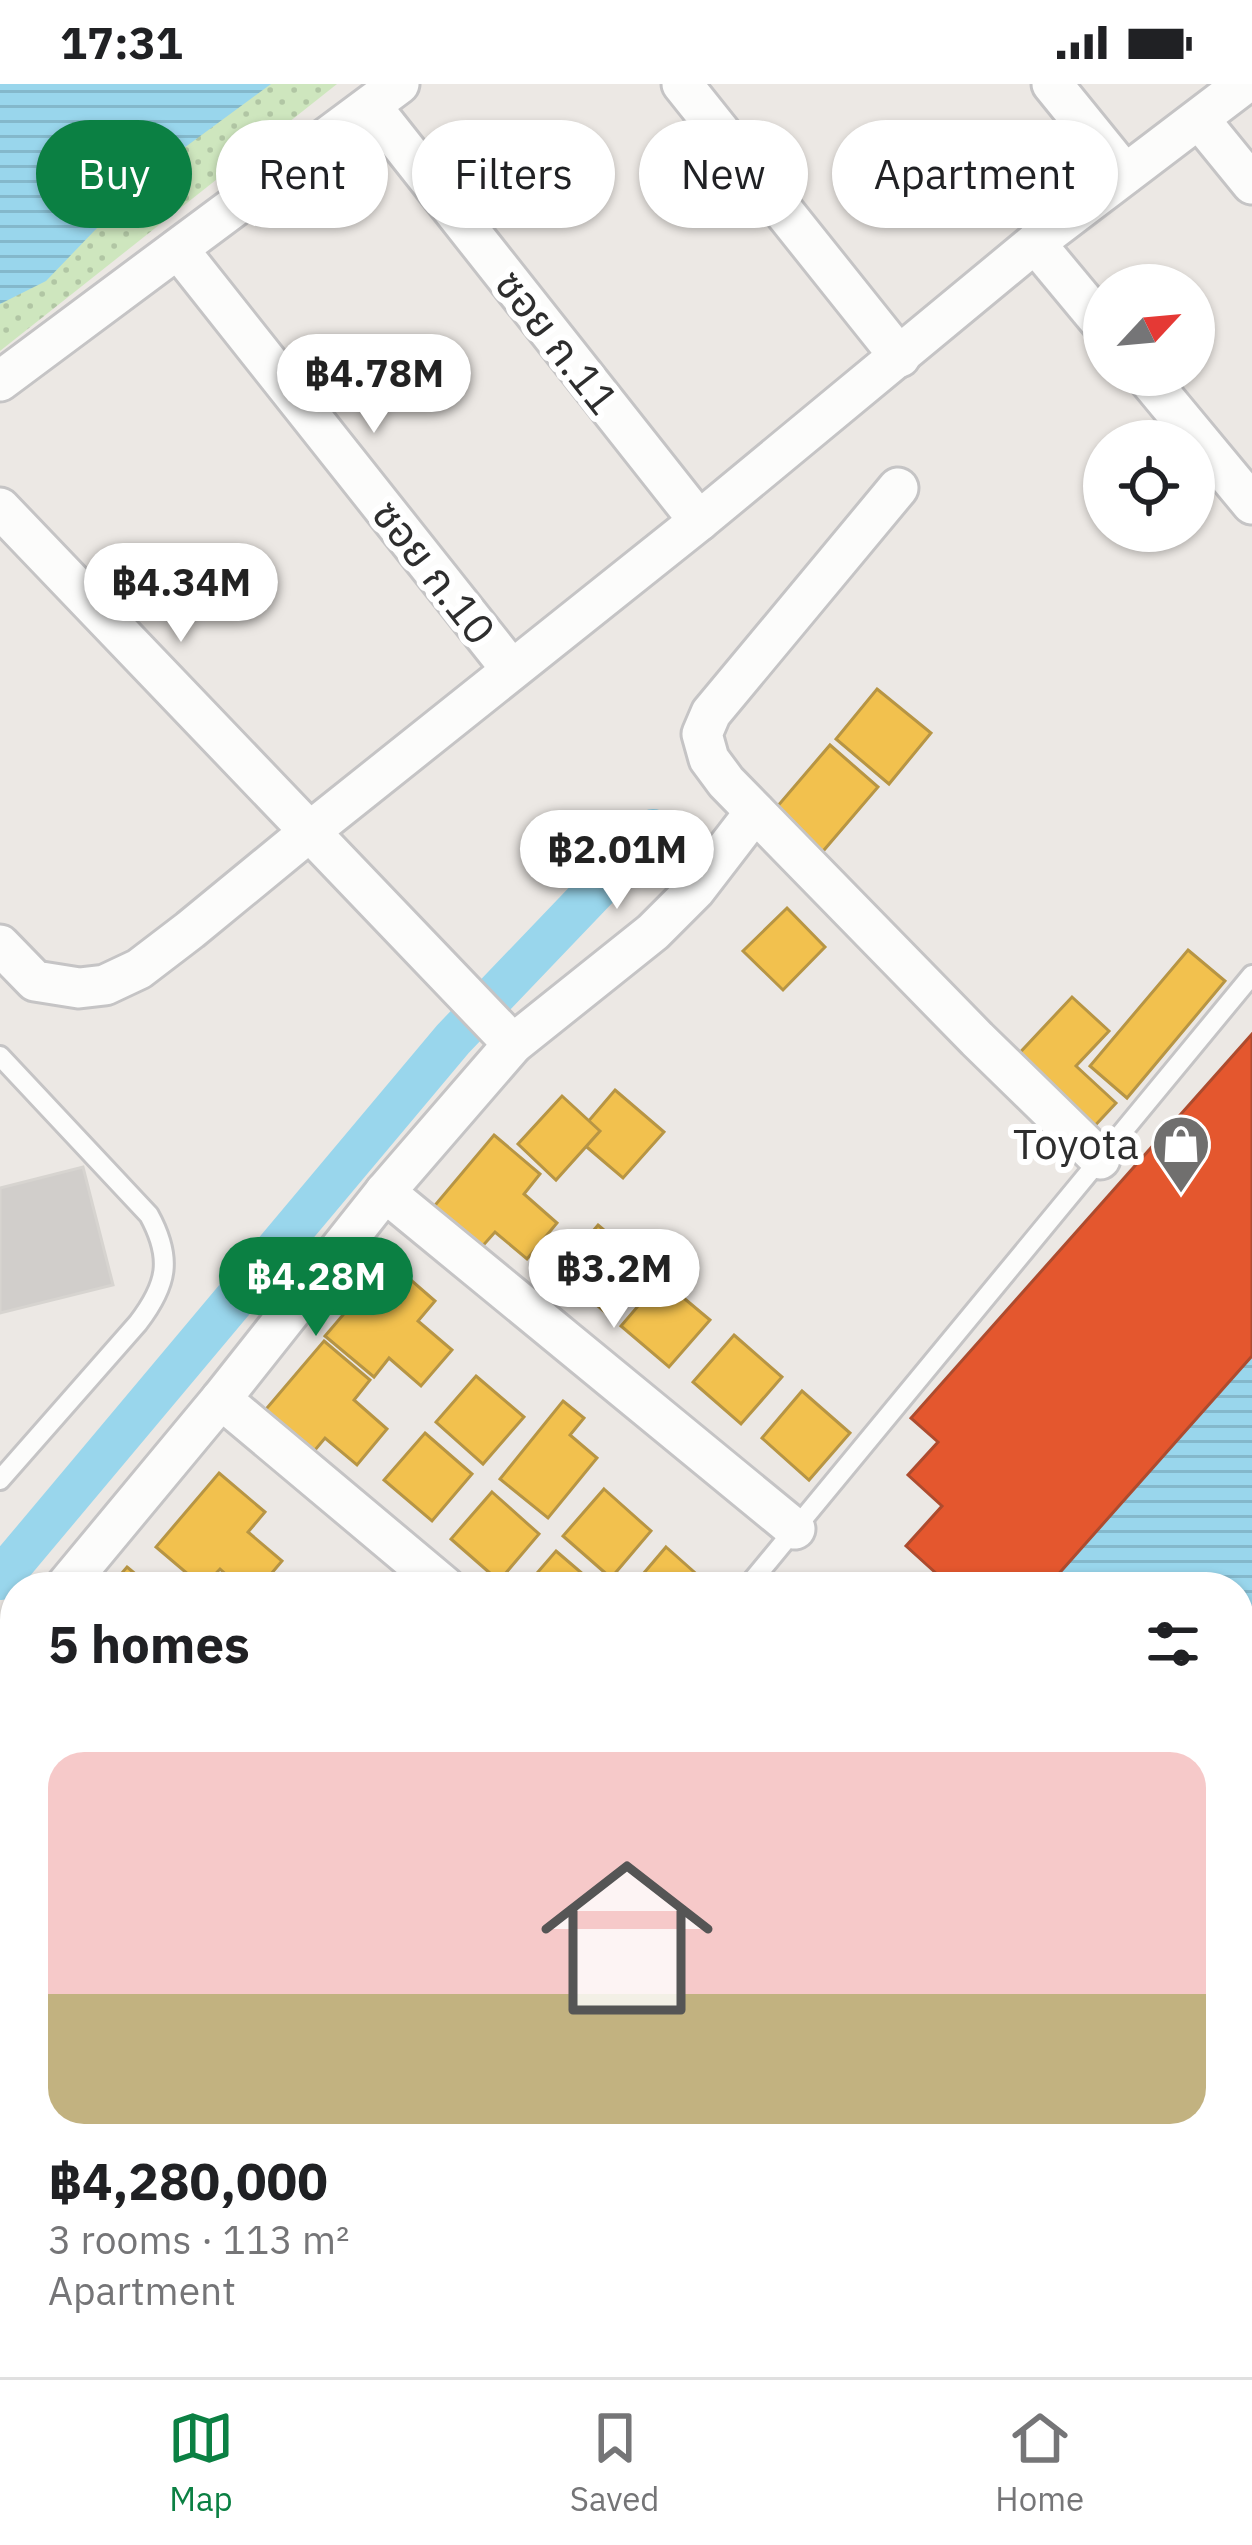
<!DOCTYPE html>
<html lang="en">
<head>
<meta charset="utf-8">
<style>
	body { margin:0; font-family:"IBM Plex Sans","Noto Sans Thai",sans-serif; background:#f6f6f6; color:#202124; height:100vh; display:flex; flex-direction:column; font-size:45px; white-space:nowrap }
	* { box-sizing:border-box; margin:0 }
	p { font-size:39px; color:#757577 }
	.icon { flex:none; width:66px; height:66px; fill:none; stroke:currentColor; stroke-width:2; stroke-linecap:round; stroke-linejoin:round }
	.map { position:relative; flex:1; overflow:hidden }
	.sheet { position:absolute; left:0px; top:1488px; width:1254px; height:807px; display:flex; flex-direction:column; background:#fff; border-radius:48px 48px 0 0; box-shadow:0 3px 9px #0004 }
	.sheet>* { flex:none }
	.guide { position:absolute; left:36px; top:36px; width:1182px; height:108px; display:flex; gap:24px }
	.needle { width:78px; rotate:64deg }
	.controls { position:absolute; left:1083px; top:180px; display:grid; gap:24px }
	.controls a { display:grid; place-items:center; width:132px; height:132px; border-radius:50%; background:#fff; box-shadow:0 3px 9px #0004; font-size:60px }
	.price { position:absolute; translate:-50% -102px; padding:0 27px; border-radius:42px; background:#fff; color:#222; font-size:39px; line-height:78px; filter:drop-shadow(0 3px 6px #0008) }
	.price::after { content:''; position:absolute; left:50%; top:72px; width:36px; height:27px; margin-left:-18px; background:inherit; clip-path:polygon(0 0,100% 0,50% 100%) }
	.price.current { background:#0b8043; color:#fff }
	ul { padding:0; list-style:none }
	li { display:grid; align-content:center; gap:24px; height:636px; padding:0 48px }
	li span { display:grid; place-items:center; height:372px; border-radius:36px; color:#555 }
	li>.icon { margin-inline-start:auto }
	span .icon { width:216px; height:216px; fill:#fffc; stroke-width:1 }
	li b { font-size:51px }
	h2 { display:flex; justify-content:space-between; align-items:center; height:144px; padding:0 48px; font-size:51px }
	.pill { padding:0 42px; border-radius:54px; background:#fff; box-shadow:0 3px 9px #0004; font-size:42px; line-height:108px }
	.pill.current { background:#0b8043; color:#fff }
	.status { display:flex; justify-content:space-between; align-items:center; height:84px; padding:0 60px; background:#fff; direction:ltr }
	.status svg { height:33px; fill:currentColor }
	.dock { display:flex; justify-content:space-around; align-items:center; height:168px; border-top:3px solid #e0e0e0; background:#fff; font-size:33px; color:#757577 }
	.dock a { display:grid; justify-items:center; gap:6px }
	.dock .current { color:#0b8043 }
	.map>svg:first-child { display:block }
	.park { fill:url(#park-dots) }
	.water { fill:url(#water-rules) }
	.homes { fill:#f2c14e; stroke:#b79544; stroke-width:3 }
	.shops { fill:#e4572e; stroke:#ad4b2e; stroke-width:3 }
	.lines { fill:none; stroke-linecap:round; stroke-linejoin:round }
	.canal { stroke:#99d6ec; stroke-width:42 }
	.building { fill:#d1cecb; stroke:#d7d4d0; stroke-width:3 }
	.lane-casing { stroke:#c5c4c5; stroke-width:24 }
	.street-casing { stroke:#c5c4c5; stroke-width:45 }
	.lane { stroke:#fcfcfb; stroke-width:18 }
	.street { stroke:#fcfcfb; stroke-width:39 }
	.labels { text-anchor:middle; stroke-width:12; stroke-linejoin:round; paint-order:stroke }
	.street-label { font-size:42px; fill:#2e2e2e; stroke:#fff }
	.poi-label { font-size:42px; fill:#2e2e2e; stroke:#fff; text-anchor:end }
</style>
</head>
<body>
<div class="status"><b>17:31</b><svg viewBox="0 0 49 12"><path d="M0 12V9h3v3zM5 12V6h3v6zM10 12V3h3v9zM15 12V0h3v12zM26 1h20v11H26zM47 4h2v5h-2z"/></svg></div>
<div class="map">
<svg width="1252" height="2293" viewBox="0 0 1252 2293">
	<defs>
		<pattern id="park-dots" width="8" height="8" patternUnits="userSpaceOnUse" patternTransform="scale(3)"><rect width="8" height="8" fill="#cee6be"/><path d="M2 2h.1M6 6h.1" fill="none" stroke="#b1c6a4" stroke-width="1.8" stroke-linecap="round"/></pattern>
		<pattern id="water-rules" width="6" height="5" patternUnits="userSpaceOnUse" patternTransform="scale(3)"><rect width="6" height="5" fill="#99d6ec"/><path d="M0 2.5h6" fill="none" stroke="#84b8cb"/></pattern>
	</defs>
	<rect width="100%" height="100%" fill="#ece8e4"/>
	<!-- park -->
	<polygon class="park" points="0,0 337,0 0,267"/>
	<!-- water -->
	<g class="water">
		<polygon points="0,0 271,0 150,89 46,197 0,220"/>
		<polygon points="1252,1272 1252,2030 1239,2046 1239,1503 1047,1503"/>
		<polygon points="1252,2127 1252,2293 1118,2293 1128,2280 1239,2280 1239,2143"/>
		<polygon points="402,2280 1043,2280 1032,2293 392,2293"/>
	</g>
	<!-- homes -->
	<g class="homes">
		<polygon points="877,605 931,649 889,700 836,655"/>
		<polygon points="830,661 878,703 818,773 770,731"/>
		<polygon points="787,824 825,863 783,906 743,867"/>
		<polygon points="1188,866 1225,897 1127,1014 1090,982"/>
		<polygon points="1072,913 1109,947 1076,982 1116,1019 1089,1048 1012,977"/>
		<polygon points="615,1006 664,1048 623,1094 575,1053"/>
		<polygon points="562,1012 600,1047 556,1096 518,1060"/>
		<polygon points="494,1051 540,1090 524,1110 557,1139 527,1175 495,1148 479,1166 431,1126"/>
		<polygon points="598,1141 647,1183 606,1229 558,1188"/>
		<polygon points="389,1177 435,1217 418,1237 452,1266 421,1302 389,1274 374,1293 325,1252"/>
		<polygon points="661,1195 710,1236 669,1283 621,1242"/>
		<polygon points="734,1251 782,1293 741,1340 693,1298"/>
		<polygon points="324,1257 370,1296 354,1316 387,1345 357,1381 325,1354 310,1372 261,1331"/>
		<polygon points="476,1292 524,1333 483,1380 436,1338"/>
		<polygon points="802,1307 850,1349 809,1396 762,1354"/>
		<polygon points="563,1317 584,1334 570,1351 597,1374 548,1434 500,1395"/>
		<polygon points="425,1349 472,1390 432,1437 384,1396"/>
		<polygon points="219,1389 265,1428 248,1448 282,1477 260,1503 240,1503 220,1485 203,1503 156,1463"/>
		<polygon points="604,1405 651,1447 611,1494 563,1452"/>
		<polygon points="492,1408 539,1450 499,1497 451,1455"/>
		<polygon points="666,1463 711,1503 632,1503"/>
		<polygon points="556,1467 598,1503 525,1503"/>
		<polygon points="127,1483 151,1503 110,1503"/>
		<polygon points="0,1923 15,1937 15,1958 0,1976"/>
		<polygon points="15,1972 15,2018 0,2005 0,1989"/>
		<polygon points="0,2037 15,2050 15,2075 0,2093"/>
		<polygon points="15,2091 15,2130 0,2116 0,2108"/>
		<polygon points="0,2237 15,2249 1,2267 28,2289 25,2293 0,2293"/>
	</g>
	<!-- shops -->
	<g class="shops">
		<polygon points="1252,950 1252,1272 1047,1503 927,1503 938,1491 906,1462 942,1422 908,1391 938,1358 911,1334"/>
		<polygon points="67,2280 372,2280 361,2293 56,2293"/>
	</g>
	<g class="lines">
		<!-- canal -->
		<polyline class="canal" points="0,1495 453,955 653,746"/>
	</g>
	<!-- building -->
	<polygon class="building" points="83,1083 113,1201 0,1229 0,1104"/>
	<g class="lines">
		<defs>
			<g id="lane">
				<path d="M0,972L149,1131C173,1175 167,1201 138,1239L0,1396"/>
				<polyline points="747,1503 1252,891"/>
			</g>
			<g id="street">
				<polyline points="682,0 900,273"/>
				<polyline points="1052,0 1125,90"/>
				<polyline points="371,22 699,437"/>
				<polyline points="1199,35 1252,100"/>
				<polyline points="1035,159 1104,242"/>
				<polyline points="178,165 511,585"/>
				<polyline points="1145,291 1252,420"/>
				<polyline points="0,297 399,0"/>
				<polyline points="898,404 711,629 702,650 709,675 726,698 977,955 1100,1075"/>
				<polyline points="0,424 513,960"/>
				<polyline points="0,861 35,897 79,904 105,901 139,885 190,846 308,749 699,437 1035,159 1244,0"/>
				<polyline points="385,1108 795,1445"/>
				<polyline points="221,1315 445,1503"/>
				<polyline points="65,1503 221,1315 385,1108 513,960 653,848 695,806 755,728"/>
				<polyline points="0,1581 15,1563"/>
				<polyline points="0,1817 15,1830"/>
				<polyline points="0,2156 15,2169"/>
			</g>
		</defs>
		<!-- lane casing -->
		<use href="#lane" class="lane-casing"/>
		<!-- street casing -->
		<use href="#street" class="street-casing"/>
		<!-- lane -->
		<use href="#lane" class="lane"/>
		<!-- street -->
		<use href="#street" class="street"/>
	</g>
	<!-- icons -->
	<defs>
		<symbol id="shop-pin" viewBox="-11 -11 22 30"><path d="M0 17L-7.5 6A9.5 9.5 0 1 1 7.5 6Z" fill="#706f6e" stroke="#fff"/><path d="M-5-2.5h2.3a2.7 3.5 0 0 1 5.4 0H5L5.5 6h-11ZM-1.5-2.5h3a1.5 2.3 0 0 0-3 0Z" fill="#fff"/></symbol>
	</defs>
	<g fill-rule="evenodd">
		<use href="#shop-pin" x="1148" y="1027" width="66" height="90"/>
	</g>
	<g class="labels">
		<!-- street labels -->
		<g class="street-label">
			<text transform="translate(557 258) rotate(52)" y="15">ซอย ก.11</text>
			<text transform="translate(434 488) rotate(52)" y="15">ซอย ก.10</text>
		</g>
		<!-- poi labels -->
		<g class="poi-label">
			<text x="1139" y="1075">Toyota</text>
		</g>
	</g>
</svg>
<div class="controls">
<a><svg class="needle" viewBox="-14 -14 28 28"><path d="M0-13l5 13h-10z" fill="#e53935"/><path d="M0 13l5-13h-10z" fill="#757577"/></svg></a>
<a><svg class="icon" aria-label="locate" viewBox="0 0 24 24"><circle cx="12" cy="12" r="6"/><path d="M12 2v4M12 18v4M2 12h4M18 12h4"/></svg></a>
</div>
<b class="price" style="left:374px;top:352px">฿4.78M</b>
<b class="price" style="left:181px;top:561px">฿4.34M</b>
<b class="price" style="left:617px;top:828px">฿2.01M</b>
<b class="price" style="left:614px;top:1247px">฿3.2M</b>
<b class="price current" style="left:316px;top:1255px">฿4.28M</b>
<div class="guide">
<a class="pill current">Buy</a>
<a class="pill">Rent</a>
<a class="pill">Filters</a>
<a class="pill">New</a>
<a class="pill">Apartment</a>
</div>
<section class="sheet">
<h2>5 homes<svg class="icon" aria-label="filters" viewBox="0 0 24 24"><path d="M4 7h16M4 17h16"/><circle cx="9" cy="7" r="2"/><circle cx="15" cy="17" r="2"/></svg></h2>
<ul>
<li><span style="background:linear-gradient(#f6c9c9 65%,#c2b280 0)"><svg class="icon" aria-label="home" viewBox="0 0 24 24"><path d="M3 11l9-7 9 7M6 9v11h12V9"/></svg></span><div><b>฿4,280,000</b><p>3 rooms · 113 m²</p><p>Apartment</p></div></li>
</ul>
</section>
</div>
<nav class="dock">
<a class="current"><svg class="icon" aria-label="map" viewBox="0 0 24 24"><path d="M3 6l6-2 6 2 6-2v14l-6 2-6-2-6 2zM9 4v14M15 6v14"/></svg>Map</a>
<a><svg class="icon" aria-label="saved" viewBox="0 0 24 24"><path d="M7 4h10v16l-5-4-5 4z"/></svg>Saved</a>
<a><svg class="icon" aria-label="home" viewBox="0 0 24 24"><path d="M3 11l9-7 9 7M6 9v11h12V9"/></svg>Home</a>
</nav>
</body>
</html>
